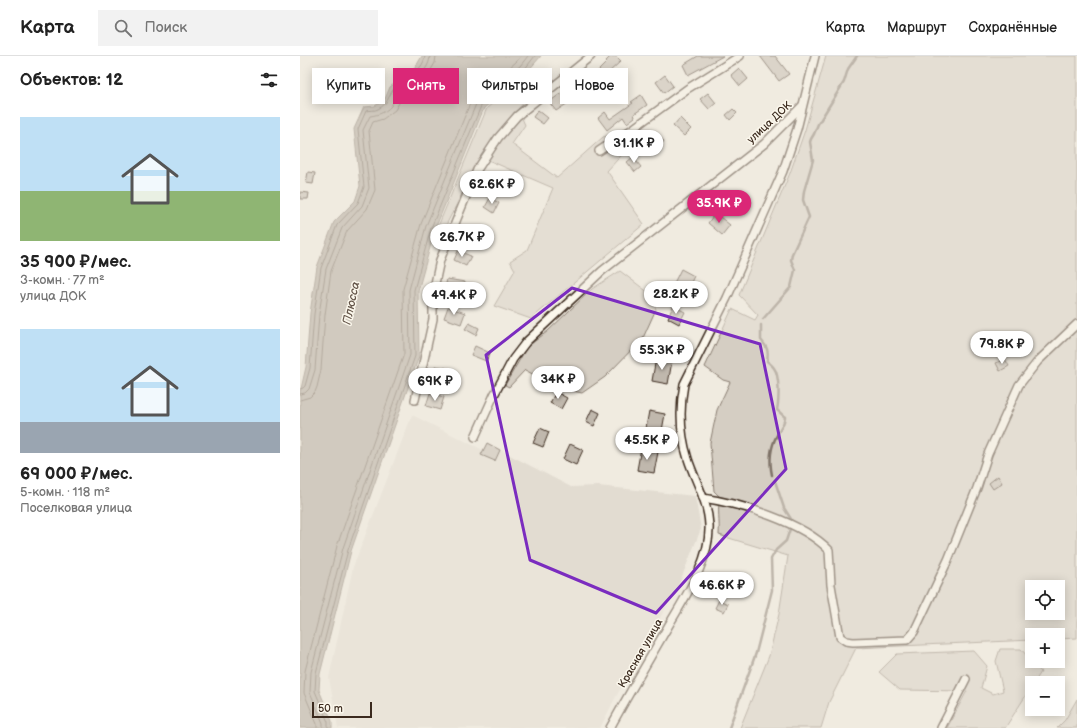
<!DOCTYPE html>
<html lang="ru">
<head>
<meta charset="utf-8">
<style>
	body { margin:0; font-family:"Balsamiq Sans",sans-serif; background:#f2f2f2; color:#222; height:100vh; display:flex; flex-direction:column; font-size:15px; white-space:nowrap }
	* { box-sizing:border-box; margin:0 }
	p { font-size:13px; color:#767676 }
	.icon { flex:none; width:22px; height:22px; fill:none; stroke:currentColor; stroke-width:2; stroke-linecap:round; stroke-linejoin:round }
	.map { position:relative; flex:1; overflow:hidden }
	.side { display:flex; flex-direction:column; background:#fff; width:300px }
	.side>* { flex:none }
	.banner { position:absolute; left:12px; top:12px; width:380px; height:36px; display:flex; gap:8px }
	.tools { position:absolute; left:725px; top:524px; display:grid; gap:8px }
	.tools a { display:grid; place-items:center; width:40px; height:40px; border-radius:0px; background:#fff; box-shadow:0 2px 10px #0003; font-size:20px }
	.scale { position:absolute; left:12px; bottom:10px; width:60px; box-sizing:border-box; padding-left:4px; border:2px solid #3b2a1e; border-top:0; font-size:11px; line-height:14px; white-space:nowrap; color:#3b2a1e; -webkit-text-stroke:3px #fbf7ec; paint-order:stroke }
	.price { position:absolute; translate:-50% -34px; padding:0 9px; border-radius:14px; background:#fff; color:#222; font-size:13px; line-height:26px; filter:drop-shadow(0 1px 2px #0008) }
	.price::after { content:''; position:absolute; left:50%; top:24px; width:12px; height:9px; margin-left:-6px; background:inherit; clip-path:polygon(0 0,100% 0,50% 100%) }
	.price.on { background:#db2777; color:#fff }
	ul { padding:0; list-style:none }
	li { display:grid; align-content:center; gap:8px; height:212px; padding:0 20px }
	li span { display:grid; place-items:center; height:124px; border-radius:0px; color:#555 }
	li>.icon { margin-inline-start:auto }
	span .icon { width:72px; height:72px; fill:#fffc; stroke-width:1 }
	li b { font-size:17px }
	h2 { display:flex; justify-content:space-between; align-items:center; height:48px; padding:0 20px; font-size:17px }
	.pill { padding:0 14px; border-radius:0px; background:#fff; box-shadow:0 2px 10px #0003; font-size:14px; line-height:36px }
	.pill.on { background:#db2777; color:#fff }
	header { display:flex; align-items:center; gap:24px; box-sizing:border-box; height:56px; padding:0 20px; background:#fff; border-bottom:1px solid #e0e0e0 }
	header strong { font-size:19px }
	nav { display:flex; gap:22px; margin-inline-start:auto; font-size:14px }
	.search { width:280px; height:36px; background:#f2f2f2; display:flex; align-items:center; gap:10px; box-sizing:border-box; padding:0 14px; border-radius:0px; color:#767676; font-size:15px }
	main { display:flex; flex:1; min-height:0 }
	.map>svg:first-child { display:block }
	.built { fill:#e2dcd1 }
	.green { fill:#d5cec3; stroke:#887c70; fill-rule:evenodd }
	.water { fill:#aca397; stroke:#7f7367 }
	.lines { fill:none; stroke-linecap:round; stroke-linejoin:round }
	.shore { stroke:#685a4e; stroke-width:1 }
	.stream { stroke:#7f7367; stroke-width:2.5 }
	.building { fill:#c0b8ad; stroke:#3b2a1e }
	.minor-casing { stroke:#3b2a1e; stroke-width:10 }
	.minor { stroke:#fbf7ec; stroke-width:7 }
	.marked { fill:none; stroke:#7b2cbf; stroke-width:3; stroke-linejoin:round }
	.labels { text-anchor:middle; stroke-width:3; stroke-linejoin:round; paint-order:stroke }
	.street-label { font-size:11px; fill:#3b2a1e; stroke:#fbf7ec }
	.water-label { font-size:12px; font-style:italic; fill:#635448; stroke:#fbf7ec }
</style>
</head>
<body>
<header>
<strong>Карта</strong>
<div class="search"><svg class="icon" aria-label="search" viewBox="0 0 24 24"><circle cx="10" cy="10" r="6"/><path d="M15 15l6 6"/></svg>Поиск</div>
<nav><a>Карта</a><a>Маршрут</a><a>Сохранённые</a></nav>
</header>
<main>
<section class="side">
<h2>Объектов: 12<svg class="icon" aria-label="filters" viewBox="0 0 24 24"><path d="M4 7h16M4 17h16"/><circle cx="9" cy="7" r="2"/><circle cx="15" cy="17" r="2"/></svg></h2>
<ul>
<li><span style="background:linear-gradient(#bfe0f5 60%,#8fb573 0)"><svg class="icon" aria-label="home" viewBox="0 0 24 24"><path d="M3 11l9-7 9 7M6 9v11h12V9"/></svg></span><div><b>35 900 ₽/мес.</b><p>3-комн. · 77 m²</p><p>улица ДОК</p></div></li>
<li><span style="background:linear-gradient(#bfe0f5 75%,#9aa5b1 0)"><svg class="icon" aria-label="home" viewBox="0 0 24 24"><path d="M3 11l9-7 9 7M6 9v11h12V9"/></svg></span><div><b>69 000 ₽/мес.</b><p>5-комн. · 118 m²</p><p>Поселковая улица</p></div></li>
</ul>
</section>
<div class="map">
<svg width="777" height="672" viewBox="0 0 777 672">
	<rect width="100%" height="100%" fill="#f0ebe0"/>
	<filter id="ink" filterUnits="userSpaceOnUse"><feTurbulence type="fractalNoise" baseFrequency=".025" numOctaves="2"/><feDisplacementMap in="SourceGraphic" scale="8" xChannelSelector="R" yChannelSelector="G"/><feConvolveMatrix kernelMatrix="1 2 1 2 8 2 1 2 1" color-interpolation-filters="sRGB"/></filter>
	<g filter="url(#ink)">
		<!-- built -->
		<polygon class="built" points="112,359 183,394 187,387 271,431 298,430 395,440 401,473 379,528 312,648 300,672 38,672 29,622 53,511"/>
		<!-- green -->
		<g class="green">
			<path d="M526,0H777V582L758,583V579H732V584L556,592L529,646L521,672H440L469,600L479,558L488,500L419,479C420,466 417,453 420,441L414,435L410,387L417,354L430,326L423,324L405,311L432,253L455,264L458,259L439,239L490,117L505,74ZM732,531H758V557H732Z"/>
			<polygon points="226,20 234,35 218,53 225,69 212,88 257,122 303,81 319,76 329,91 307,115 344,168 231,263 194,250 215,214 210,205 227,194 253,132 181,101 145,171 137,173 187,52"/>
			<polygon points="320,215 349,237 356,253 343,282 305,321 282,337 259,332 225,314 209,331 205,329 227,291 248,275 292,233"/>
			<polygon points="700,593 721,593 741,616 734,627 732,627 732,630 705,672 647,672 667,635 600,634 579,616 597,598 674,595 687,610 681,632 693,638 703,635 696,605"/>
			<polygon points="777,643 777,672 757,672 765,664"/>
		</g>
		<!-- water -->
		<polygon class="water" points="122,0 241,0 227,16 184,52 135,173 118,235 119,300 51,495 20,618 19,634 32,665 32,672 0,672 0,337 6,311 10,257 17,211 34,166 55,145 60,130 54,73 64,51 75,50 85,43 90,31 115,12"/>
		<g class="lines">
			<!-- shore -->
			<g class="shore">
				<path d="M0,333L3,332L5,330L10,312L14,258L21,212L37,169L58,147L64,131L58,73L66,55C70,54 75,55 78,53C89,47 87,42 93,34C102,21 123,18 125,0"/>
				<path d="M0,338L5,337L9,333L15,314L19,258L26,213L42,172L62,150L69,132L63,74L70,60C78,59 88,56 93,47C95,44 96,39 98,36C109,24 129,19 130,0"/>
				<polyline points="0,344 10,341 15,336 17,331 21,314 25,259 31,215 47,175 67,153 75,134 69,75 73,66 83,63 95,54 103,40 126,22 135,7 136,0"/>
				<polyline points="17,672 17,668 4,637 5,615 37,490 104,298 103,233 121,168 171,45 216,6 221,0"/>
				<polyline points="23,672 23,667 10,636 11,616 43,492 110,299 109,234 126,170 176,48 220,10 228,0"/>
				<polyline points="28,672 28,666 15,635 16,617 48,494 115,300 114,234 131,172 181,50 224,14 235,0"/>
			</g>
			<!-- stream -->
			<g class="stream">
				<polyline points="463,263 491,231 495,214 491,204 492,198 509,161 503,144 504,135 513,104 510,86 511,83 514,78 518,68 544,26 548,13 557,0"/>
				<path d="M461,269V284C467,291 469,295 467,305C469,307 472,309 474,312C480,320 479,344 477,354L485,361C484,369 480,373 477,379C470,392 469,405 472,419"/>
				<polyline points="475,425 484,452 491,463 491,466"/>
				<polyline points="429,672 456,597 472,534 471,503 476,494 486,485 490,473"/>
			</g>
		</g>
		<!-- building -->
		<g class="building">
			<polygon points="311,0 316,0 321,5 307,18 309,19 302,26 295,18 307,6 306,5"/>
			<polygon points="398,0 423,0 388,19 383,9"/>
			<polygon points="460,0 475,0 489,18 479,25"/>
			<polygon points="439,12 448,23 440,30 431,19"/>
			<polygon points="33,17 39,20 35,32 28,29"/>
			<polygon points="365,19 373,30 364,37 356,26"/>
			<polygon points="277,26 285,36 256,55 249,46"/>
			<polygon points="408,37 416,47 409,53 400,43"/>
			<polygon points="341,39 347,49 334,58 335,61 327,67 323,61 307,74 298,62 305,56 310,63 333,47 331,46"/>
			<polygon points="433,53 437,57 430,64 426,59"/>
			<polygon points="238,54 248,62 243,68 233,61"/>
			<polygon points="380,62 391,73 384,80 373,70"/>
			<polygon points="355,77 364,85 359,92 349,83"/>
			<polygon points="333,101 341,111 335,116 327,106"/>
			<polygon points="8,116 15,117 13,128 6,127"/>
			<polygon points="0,136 9,137 8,143 0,143"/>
			<polygon points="190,142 199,147 194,157 185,151"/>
			<polygon points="415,157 430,169 422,179 408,167"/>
			<polygon points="168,176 181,182 177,190 165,184"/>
			<polygon points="158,195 171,200 166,210 154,204"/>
			<polygon points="381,213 394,220 386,237 372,231"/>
			<polygon points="147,223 165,226 162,240 144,237"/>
			<polygon points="373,250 385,256 379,268 368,262"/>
			<polygon points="148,251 165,257 161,268 144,262"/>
			<polygon points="169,267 179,272 176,279 165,273"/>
			<polygon points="175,290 190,297 186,305 171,299"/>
			<polygon points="356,302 372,305 368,328 352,325"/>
			<polygon points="705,303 709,310 700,315 696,307"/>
			<polygon points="135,310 146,312 144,324 133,322"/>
			<polygon points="256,336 267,342 261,353 250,347"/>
			<polygon points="130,337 144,341 140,354 126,350"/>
			<polygon points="292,353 300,357 294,370 286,366"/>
			<polygon points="349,355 365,358 361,380 345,377"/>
			<polygon points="240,372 249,376 243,391 233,387"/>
			<polygon points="187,387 200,394 195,405 181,399"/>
			<polygon points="270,388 283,394 276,409 263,403"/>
			<polygon points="341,392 358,396 354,417 337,414"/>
			<polygon points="698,420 702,427 693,433 689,427"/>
			<polygon points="419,544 428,548 424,556 415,552"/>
		</g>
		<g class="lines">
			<defs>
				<g id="minor">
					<polyline points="299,95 331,74 387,33 440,0"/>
					<polyline points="115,344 133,263 133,237 140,204 177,114 198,82 217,60 291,0"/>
					<polyline points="175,381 194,339 213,303 226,286 302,215 464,88 502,50"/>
					<path d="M403,442C442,448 502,466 529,494L531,529L540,581L546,585L553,586L607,584L614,576L648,504L677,432L688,398L719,329L738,305L777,268"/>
					<path d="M310,672C328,639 347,607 366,574C383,544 411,505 409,469C408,445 395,425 388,403C380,378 379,354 384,328L427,242L483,115L497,73L515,0"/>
					<polyline points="641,672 666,623"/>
				</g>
			</defs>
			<!-- minor casing -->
			<use href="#minor" class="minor-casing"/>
			<!-- minor -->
			<use href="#minor" class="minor"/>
		</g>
	</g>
	<!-- marked area -->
	<path d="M0 0H777V672H0ZM272,232L460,288L486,413L356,557L230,504L186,299Z" fill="#f0ebe0" fill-opacity=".55" fill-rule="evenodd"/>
	<path class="marked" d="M272,232L460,288L486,413L356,557L230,504L186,299Z"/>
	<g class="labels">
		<!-- street labels -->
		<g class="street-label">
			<text transform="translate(469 66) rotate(-43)" y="4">улица ДОК</text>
			<text transform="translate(340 597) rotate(-60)" y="4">Красная улица</text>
		</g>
		<!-- water labels -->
		<g class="water-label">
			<text transform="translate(51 247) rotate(-78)" y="4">Плюсса</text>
		</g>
	</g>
</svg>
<div class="tools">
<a><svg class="icon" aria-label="locate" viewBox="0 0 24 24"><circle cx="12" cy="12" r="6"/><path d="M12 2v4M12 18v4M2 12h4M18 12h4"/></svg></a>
<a>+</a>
<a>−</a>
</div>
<div class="scale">50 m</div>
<b class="price" style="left:334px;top:108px">31.1K ₽</b>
<b class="price" style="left:192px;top:149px">62.6K ₽</b>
<b class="price on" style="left:419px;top:168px">35.9K ₽</b>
<b class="price" style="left:162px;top:202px">26.7K ₽</b>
<b class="price" style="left:376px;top:259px">28.2K ₽</b>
<b class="price" style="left:154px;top:260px">49.4K ₽</b>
<b class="price" style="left:702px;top:309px">79.8K ₽</b>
<b class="price" style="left:362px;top:315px">55.3K ₽</b>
<b class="price" style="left:258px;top:344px">34K ₽</b>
<b class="price" style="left:135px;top:346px">69K ₽</b>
<b class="price" style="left:347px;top:405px">45.5K ₽</b>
<b class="price" style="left:422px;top:550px">46.6K ₽</b>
<div class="banner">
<a class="pill">Купить</a>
<a class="pill on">Снять</a>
<a class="pill">Фильтры</a>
<a class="pill">Новое</a>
</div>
</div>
</main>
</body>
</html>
